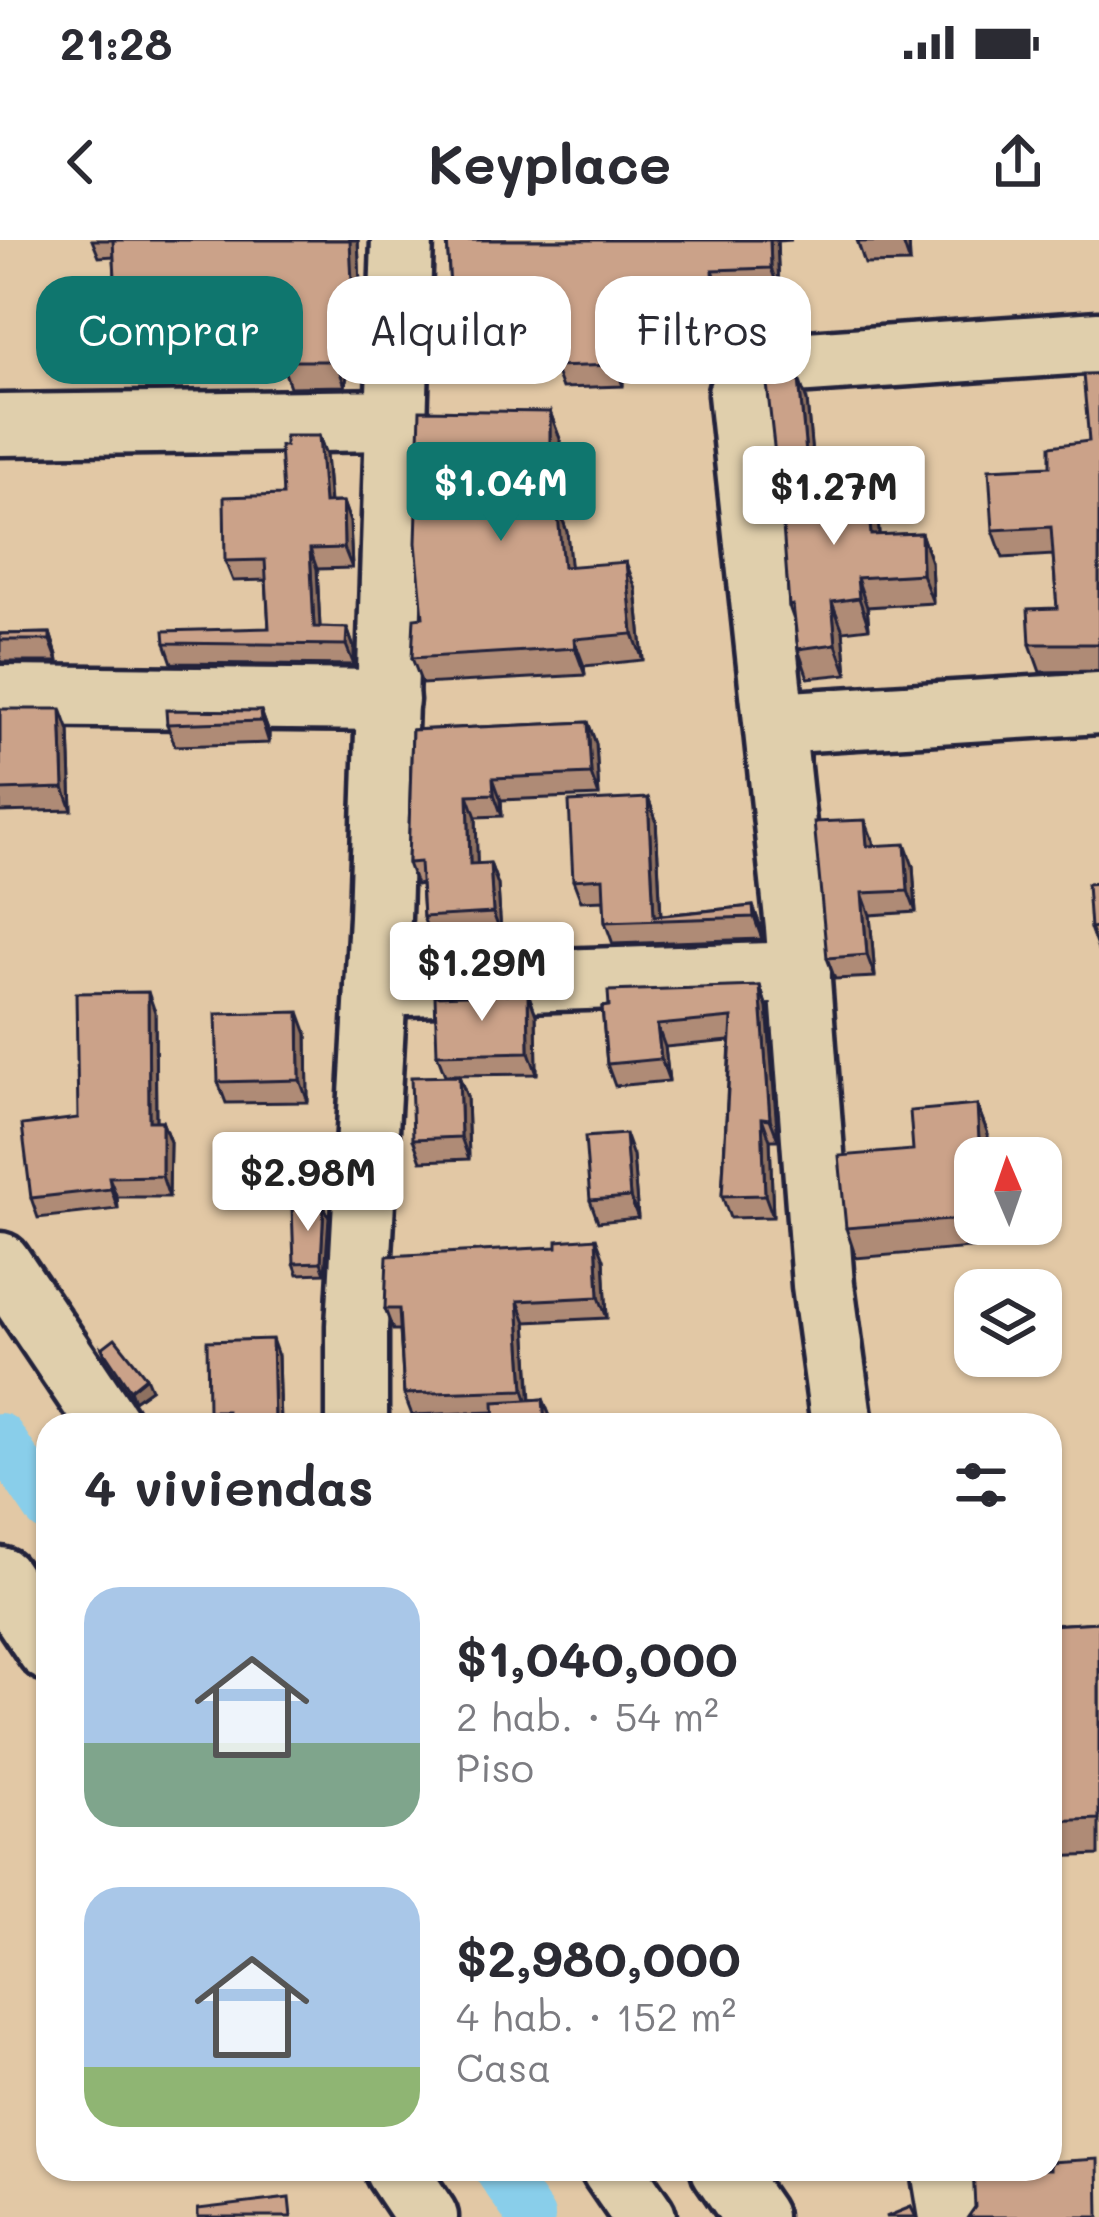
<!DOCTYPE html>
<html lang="es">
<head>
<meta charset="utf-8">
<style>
	body { margin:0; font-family:Mali,sans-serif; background:#f2f2f3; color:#2b2b33; height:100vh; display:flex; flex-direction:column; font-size:45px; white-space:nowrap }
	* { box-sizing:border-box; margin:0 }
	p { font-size:39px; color:#7c7c81 }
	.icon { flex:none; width:66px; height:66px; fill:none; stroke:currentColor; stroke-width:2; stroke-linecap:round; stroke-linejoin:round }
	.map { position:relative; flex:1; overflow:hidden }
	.side { position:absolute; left:36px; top:1173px; width:1026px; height:768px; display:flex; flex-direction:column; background:#fff; border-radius:36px; box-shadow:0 3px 9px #0004 }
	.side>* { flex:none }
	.hud { position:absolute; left:36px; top:36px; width:1029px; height:108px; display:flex; gap:24px }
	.needle { width:78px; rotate:358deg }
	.buttons { position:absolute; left:954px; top:897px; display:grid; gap:24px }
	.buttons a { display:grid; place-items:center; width:108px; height:108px; border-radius:24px; background:#fff; box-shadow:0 3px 9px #0004; font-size:60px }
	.price { position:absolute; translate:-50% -102px; padding:0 27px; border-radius:12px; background:#fff; color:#222; font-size:39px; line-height:78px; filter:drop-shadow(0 3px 6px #0008) }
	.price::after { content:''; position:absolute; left:50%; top:72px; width:36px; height:27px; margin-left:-18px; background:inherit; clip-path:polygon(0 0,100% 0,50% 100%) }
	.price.current { background:#0f766e; color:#fff }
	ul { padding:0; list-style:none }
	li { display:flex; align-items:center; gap:36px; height:300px; padding:0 48px }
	li span { display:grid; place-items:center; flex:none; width:336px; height:240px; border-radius:36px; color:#555 }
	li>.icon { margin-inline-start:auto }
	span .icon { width:144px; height:144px; fill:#fffc; stroke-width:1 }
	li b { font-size:51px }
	h2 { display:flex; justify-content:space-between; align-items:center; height:144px; padding:0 48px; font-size:51px }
	.tag { padding:0 42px; border-radius:36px; background:#fff; box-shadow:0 3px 9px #0004; font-size:42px; line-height:108px }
	.tag.current { background:#0f766e; color:#fff }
	.status { display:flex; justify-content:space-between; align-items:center; height:84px; padding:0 60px; background:#fff; direction:ltr }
	.status svg { height:33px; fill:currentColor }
	header { display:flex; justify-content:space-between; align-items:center; height:156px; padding:0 48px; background:#fff; font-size:54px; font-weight:700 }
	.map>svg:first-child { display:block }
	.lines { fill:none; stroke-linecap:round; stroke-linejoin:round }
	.canal { stroke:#89ceea; stroke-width:48 }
	.minor-casing { stroke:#22223b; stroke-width:69 }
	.minor { stroke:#e0cfac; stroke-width:60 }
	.wall { fill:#af8b76; stroke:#22223b; stroke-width:3 }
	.shaded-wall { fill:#8e7160; stroke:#22223b; stroke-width:3 }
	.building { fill:#cba289; stroke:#22223b; stroke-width:3 }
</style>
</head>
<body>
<div class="status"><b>21:28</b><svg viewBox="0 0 49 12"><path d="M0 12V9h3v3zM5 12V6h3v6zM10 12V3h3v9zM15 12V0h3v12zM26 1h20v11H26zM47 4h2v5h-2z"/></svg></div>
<header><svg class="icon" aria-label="back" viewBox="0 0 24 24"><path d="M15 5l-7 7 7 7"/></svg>Keyplace<svg class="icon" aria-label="share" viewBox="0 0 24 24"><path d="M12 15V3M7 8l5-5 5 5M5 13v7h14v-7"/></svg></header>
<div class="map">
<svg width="1099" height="1977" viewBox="0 0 1099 1977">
	<rect width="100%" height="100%" fill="#e2c8a5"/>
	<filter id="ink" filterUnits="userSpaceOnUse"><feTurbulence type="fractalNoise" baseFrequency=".00833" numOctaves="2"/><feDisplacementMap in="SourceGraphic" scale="24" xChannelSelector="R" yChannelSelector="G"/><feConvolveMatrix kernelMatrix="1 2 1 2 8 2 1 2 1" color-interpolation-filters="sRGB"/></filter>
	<g filter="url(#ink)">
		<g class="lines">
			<!-- canal -->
			<g class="canal">
				<polyline points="0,1197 48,1268"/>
				<polyline points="498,1929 531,1977"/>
			</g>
			<defs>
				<g id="minor">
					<polyline points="0,185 395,180"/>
					<polyline points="0,456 388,460"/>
					<polyline points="775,483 1099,463"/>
					<polyline points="376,746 800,732"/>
					<polyline points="0,1023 109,1185"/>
					<polyline points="357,1185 357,1086 380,677 402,0"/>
					<polyline points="842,1185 823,1045 796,687 739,154 765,125 1099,102"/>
					<polyline points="0,1338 48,1410"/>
					<polyline points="395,1929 427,1977"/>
					<polyline points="612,1929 645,1977"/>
					<polyline points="722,1929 755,1977"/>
					<polyline points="942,1929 950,1977"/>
				</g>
			</defs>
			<!-- minor casing -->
			<use href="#minor" class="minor-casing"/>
			<!-- minor -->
			<use href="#minor" class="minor"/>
		</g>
		<!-- wall -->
		<g class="wall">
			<polygon points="92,0 358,0 361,68 345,146 290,147 281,121 280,113 127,120 118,94 114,16 99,17"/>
			<polygon points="447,0 792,0 777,1 779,50 721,52 722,71 662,73 663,102 622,103 623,146 562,148 554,127 552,78 459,82 451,61"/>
			<polygon points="857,0 909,0 910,23 865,24"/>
			<polygon points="1099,134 1099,431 1040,432 1030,404 1057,368 1053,315 1003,318 993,290 1050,226 1089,201"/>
			<polygon points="807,161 813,230 855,241 877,269 879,295 921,293 931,322 933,363 867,367 869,388 843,391 847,434 808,438 798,409 795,383 789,366 781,233 775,215"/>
			<polygon points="550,172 560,199 560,272 567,292 570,327 636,349 643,420 584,426 585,435 422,444 412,418 423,377"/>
			<polygon points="319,196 326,215 330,262 343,262 350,282 352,328 317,329 320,387 347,388 354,408 354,425 172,423 165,403 269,388 266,340 233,341 225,321 283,255 285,206"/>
			<polygon points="50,393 57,415 58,422 0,422 0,394"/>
			<polygon points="0,469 69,491 72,570 0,572"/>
			<polygon points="261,471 269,493 269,503 175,506 167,484"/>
			<polygon points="588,482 596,504 599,556 501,560 502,576 476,577 477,624 490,623 498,645 501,694 431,699 423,677 421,644 416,645 408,623 412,490"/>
			<polygon points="648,558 656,580 661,675 753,666 761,688 762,699 613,704 605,682 604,660 581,661 573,640"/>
			<polygon points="873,601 874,606 913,626 916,672 870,675 875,737 835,739 827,718"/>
			<polygon points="1099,643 1099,710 1098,710 1090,688"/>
			<polygon points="760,746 767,768 778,900 770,900 773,977 730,978 722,956 730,801 665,807 669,841 615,846 607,824 602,767"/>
			<polygon points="528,753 536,775 537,834 445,835 437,814"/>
			<polygon points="155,772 156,881 162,881 170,902 169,957 117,957 118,969 38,978 31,958 78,878"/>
			<polygon points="307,794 308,862 226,863 218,842"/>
			<polygon points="459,836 467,857 469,919 421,921 413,899"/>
			<polygon points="977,865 988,894 975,918 975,984 993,984 994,1006 856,1018 846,988 913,910"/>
			<polygon points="633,916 638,978 598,982 590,960"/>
			<polygon points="324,966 329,977 325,1033 298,1034 294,1023"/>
			<polygon points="604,1019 607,1078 526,1082 531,1160 543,1159 551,1179 494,1172 412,1175 404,1154 400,1090 393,1090 385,1069"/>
			<polygon points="102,1108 151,1149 134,1161 106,1119"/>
			<polygon points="278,1116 280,1185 214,1185 208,1171"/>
			<polygon points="1099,1382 1099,1615 1050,1617 1050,1385"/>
		</g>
		<!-- shaded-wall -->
		<g class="shaded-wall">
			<polygon points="350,0 358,0 361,68 345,146 336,121"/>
			<polygon points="770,0 777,0 779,50 771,28"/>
			<polygon points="902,0 909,0 910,23"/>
			<polygon points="713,30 721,52 722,71 714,49"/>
			<polygon points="654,51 662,73 663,102 655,80"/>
			<polygon points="614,82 622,103 623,146 615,125"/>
			<polygon points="799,139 807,161 814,236 806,214"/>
			<polygon points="550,172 560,199 560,272 567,292 573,354 563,327 550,265"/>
			<polygon points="319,196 326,215 331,282 324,263"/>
			<polygon points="866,240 877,269 882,325 871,295"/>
			<polygon points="343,262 350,282 352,328 344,308"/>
			<polygon points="921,293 931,322 933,363 922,334"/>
			<polygon points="310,309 317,329 321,407 314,387"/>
			<polygon points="626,322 636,349 643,420 633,394"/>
			<polygon points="857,338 867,367 869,388 859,358"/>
			<polygon points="832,362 843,391 847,434 836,404"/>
			<polygon points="347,388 354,408 354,425 346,405"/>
			<polygon points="50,393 57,415 58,422 50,400"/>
			<polygon points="574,399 584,426 585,435 575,408"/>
			<polygon points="61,469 69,491 72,570 64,548"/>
			<polygon points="261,471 269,493 269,503 262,481"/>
			<polygon points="588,482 596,504 599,556 591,534"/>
			<polygon points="493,538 501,560 502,576 494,554"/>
			<polygon points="468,555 476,577 478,646 470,624"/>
			<polygon points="648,558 656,580 661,680 654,676"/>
			<polygon points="865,580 873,601 875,628 867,606"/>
			<polygon points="905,604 913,626 916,672 908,651"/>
			<polygon points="490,623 498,645 501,694 493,673"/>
			<polygon points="862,653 870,675 875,737 867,715"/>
			<polygon points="753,666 761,688 762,699 754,677"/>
			<polygon points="760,746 767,768 778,900 770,879"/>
			<polygon points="148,752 155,772 156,902 149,881"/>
			<polygon points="528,753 536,775 537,834 529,812"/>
			<polygon points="299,772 307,794 308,862 300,840"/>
			<polygon points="657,785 665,807 669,841 661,819"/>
			<polygon points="459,836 467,857 469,919 461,897"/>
			<polygon points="977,865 988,894 989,918 980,918"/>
			<polygon points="762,878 770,900 773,977 765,955"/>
			<polygon points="162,881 170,902 169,957 162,936"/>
			<polygon points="625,894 633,916 638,978 630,957"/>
			<polygon points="109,937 117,957 118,969 111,949"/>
			<polygon points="324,966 329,977 325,1033 321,1022"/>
			<polygon points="986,984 993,984 994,1006"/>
			<polygon points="596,998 604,1019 607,1078 599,1057"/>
			<polygon points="518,1061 526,1082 531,1171 524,1150"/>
			<polygon points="272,1099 278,1116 280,1185 274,1185"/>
			<polygon points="146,1137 151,1149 134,1161 130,1150"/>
			<polygon points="543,1159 551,1179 551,1185 545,1185"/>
		</g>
		<!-- building -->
		<g class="building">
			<polygon points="113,0 350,0 352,43 336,121 281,121 280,88 118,94"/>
			<polygon points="447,0 770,0 771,28 713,30 714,49 654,51 655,80 614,82 615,125 554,127 552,56 451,61"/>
			<polygon points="857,0 902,0 902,1 858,2"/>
			<polygon points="1083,134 1099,134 1099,404 1030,404 1028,369 1057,368 1051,287 993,290 989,229 1050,226 1050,206 1089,201"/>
			<polygon points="799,139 806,214 775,215 767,144 770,140"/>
			<polygon points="420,170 550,172 550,265 557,265 563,327 626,322 633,394 574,399 575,408 412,418 414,378 423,377 416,303"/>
			<polygon points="285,196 319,196 324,263 343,262 344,308 310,309 314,387 347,388 346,405 165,403 164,391 269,388 265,320 225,321 224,257 283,255 280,206 285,206"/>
			<polygon points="850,226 851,241 866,240 871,295 921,293 922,334 857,338 859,358 832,362 836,404 798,409 793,365 789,366 779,233"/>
			<polygon points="50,393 50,400 0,400 0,394"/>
			<polygon points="0,469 61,469 64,548 0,550"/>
			<polygon points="166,470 261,471 262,481 167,484"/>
			<polygon points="588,482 591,534 493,538 494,554 468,555 470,624 490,623 493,673 423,677 420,622 408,623 412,490"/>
			<polygon points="648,558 654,676 753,666 754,677 605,682 603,638 573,640 569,562"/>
			<polygon points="865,580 867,606 905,604 908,651 862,653 867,715 827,718 814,582"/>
			<polygon points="1099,643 1099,687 1090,688 1087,644"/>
			<polygon points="760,746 770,879 762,878 765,955 722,956 732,778 657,785 661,819 607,824 602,767 609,766 608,751"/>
			<polygon points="148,752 149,881 162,881 162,936 109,937 111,949 31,958 22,885 78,878 76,753"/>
			<polygon points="528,753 529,812 437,814 435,756"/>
			<polygon points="299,772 300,840 218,842 216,774"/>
			<polygon points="459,836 461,897 413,899 411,837"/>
			<polygon points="977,865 980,918 975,918 975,978 846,988 839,916 913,910 910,871"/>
			<polygon points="625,894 630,957 590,960 585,897"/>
			<polygon points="324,966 321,1022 294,1023 292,967"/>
			<polygon points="596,998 599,1057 518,1061 524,1150 404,1154 399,1069 385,1069 387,1016 557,1007 557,1001"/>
			<polygon points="115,1098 146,1137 130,1150 102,1108"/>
			<polygon points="272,1099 274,1185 228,1185 227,1171 208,1171 207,1101"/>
			<polygon points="543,1159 545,1185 495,1185 494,1162"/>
			<polygon points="1099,1382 1099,1579 1050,1581 1050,1385"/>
			<polygon points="1098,1919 1099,1977 968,1977 975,1967 973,1929 1050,1929 1050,1922"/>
			<polygon points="289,1958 291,1977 198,1977 198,1969"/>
			<polygon points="911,1967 916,1977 886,1977"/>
		</g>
	</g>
</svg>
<div class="buttons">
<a><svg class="needle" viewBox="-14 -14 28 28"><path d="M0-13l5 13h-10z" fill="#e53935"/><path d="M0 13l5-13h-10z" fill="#7c7c81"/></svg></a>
<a><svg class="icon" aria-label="layers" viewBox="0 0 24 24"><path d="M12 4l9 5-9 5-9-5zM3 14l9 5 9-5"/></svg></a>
</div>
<b class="price current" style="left:501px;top:304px">$1.04M</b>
<b class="price" style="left:834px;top:308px">$1.27M</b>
<b class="price" style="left:482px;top:784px">$1.29M</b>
<b class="price" style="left:308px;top:994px">$2.98M</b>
<div class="hud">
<a class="tag current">Comprar</a>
<a class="tag">Alquilar</a>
<a class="tag">Filtros</a>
</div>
<section class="side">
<h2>4 viviendas<svg class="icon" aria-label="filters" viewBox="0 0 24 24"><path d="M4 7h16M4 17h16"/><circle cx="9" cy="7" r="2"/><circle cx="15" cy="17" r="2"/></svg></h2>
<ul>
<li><span style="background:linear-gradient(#a9c7e8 65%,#7fa58c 0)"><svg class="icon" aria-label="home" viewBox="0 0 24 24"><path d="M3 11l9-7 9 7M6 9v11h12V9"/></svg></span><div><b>$1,040,000</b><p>2 hab. · 54 m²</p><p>Piso</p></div></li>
<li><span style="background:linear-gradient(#a9c7e8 75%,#8fb573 0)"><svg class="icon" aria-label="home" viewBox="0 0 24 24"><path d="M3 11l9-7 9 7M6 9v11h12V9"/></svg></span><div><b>$2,980,000</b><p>4 hab. · 152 m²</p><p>Casa</p></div></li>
</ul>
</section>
</div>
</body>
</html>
